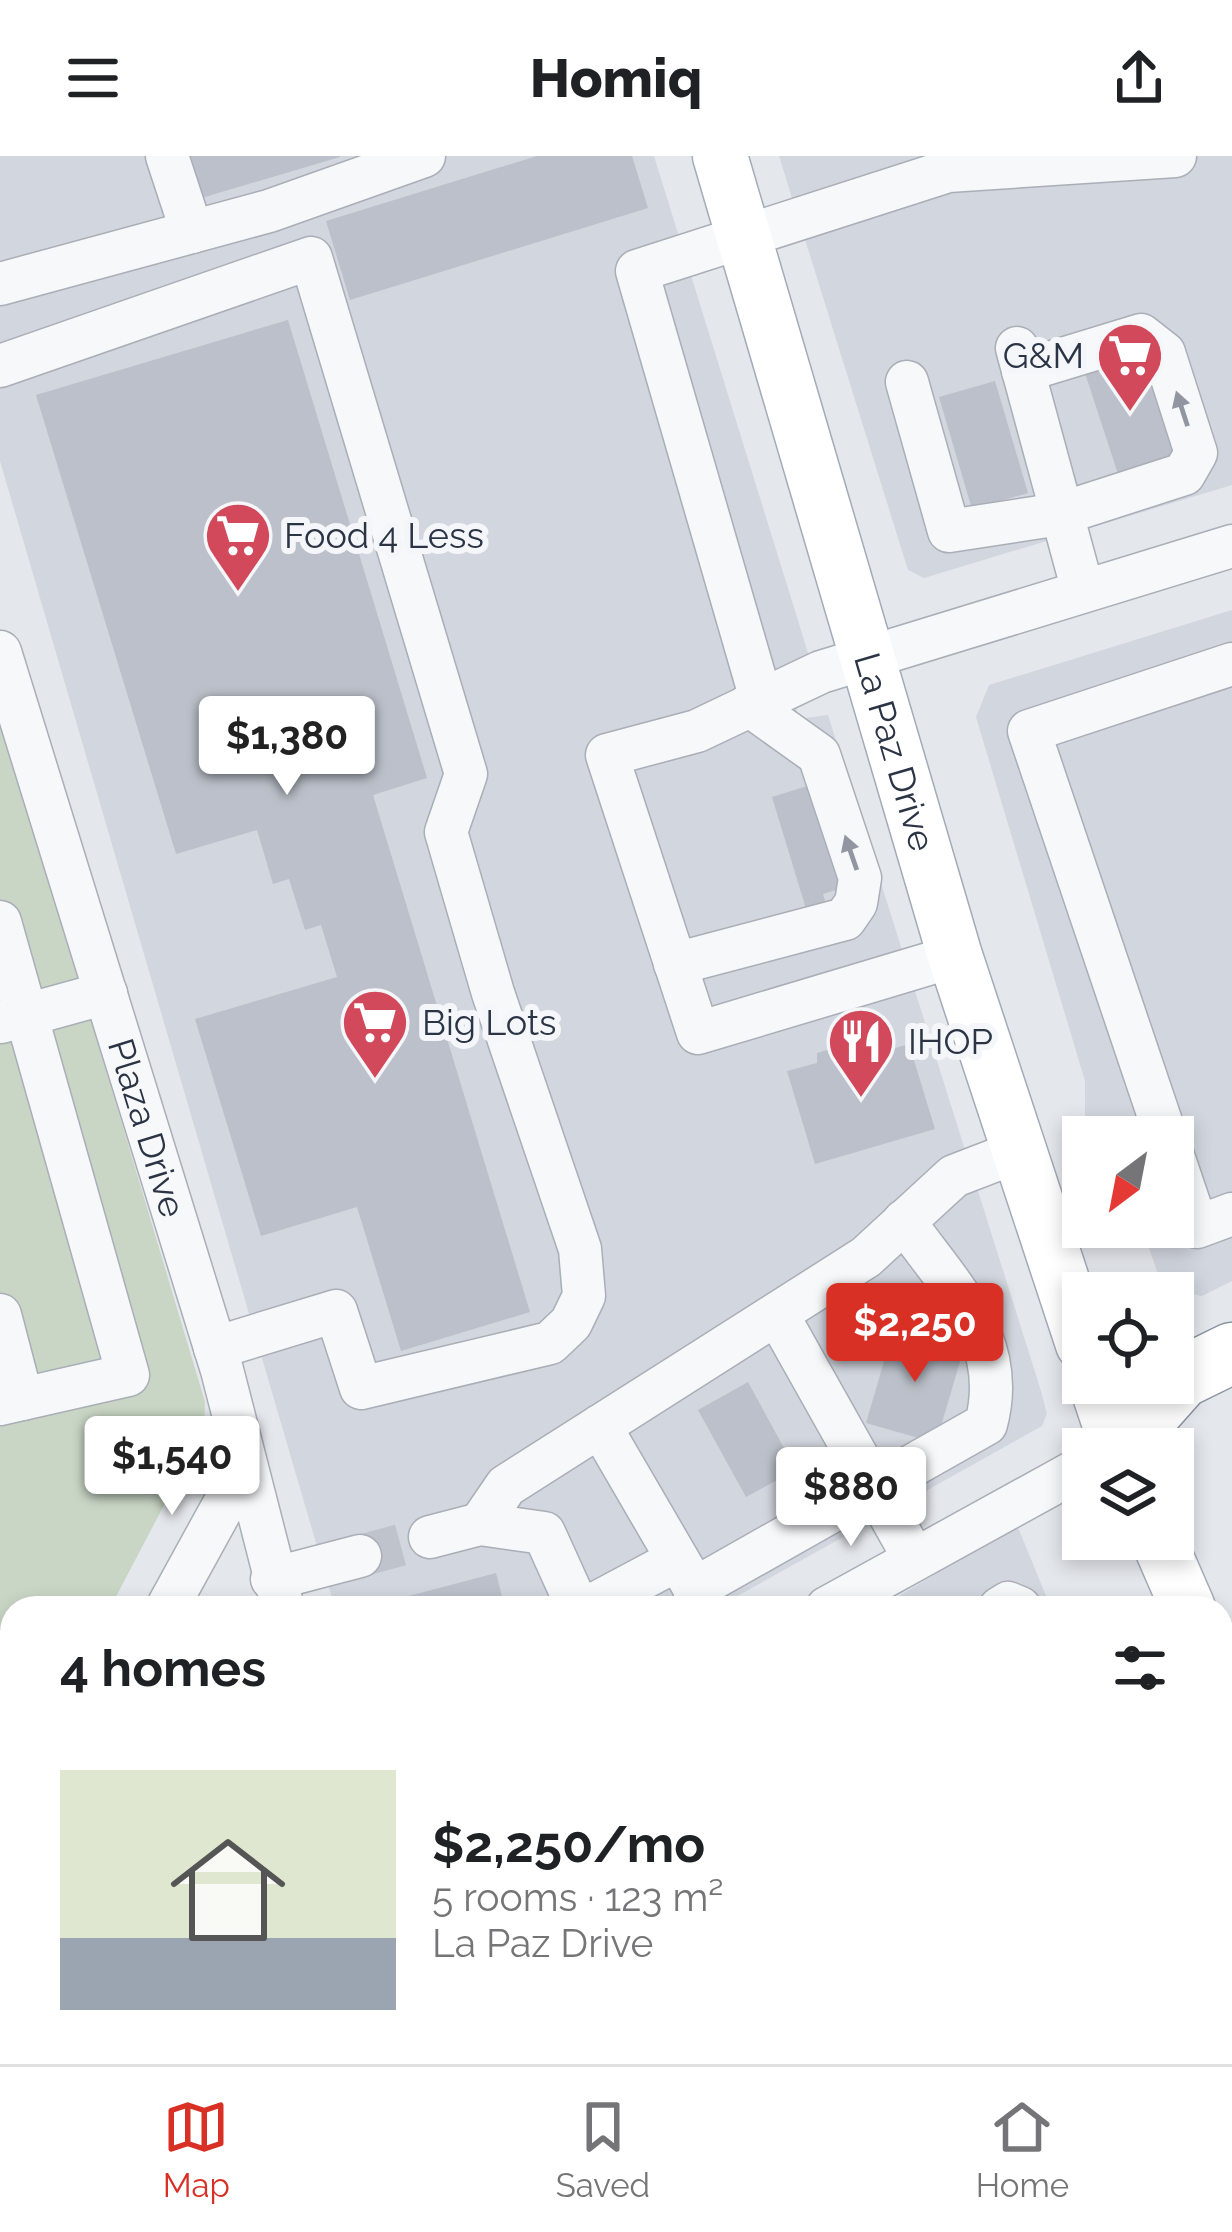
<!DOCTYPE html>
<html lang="en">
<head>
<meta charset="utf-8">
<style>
	body { margin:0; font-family:Raleway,sans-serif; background:#f6f6f6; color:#202124; height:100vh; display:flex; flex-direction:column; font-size:45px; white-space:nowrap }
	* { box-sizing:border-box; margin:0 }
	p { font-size:39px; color:#757577 }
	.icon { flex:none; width:66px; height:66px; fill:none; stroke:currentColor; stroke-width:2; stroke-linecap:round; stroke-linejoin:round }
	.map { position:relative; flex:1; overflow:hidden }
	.panel { position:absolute; left:0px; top:1440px; width:1233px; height:468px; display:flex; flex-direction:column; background:#fff; border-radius:36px 36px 0 0; box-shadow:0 6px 18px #0003 }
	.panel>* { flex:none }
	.needle { width:78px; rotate:212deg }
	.controls { position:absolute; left:1062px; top:960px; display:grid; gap:24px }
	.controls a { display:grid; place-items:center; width:132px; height:132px; border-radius:0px; background:#fff; box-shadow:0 6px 18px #0003; font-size:60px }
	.price { position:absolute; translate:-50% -102px; padding:0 27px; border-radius:12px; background:#fff; color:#222; font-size:39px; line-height:78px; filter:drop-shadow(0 3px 6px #0008) }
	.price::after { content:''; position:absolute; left:50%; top:72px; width:36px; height:27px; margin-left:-18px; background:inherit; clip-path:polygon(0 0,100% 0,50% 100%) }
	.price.current { background:#d93025; color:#fff }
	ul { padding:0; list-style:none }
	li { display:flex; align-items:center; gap:36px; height:300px; padding:0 60px }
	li+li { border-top:3px solid #e0e0e0 }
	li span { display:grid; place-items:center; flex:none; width:336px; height:240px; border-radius:0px; color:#555 }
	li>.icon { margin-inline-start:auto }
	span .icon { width:144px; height:144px; fill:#fffc; stroke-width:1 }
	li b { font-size:51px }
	h2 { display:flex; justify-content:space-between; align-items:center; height:144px; padding:0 60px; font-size:51px }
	header { display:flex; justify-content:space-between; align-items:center; height:156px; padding:0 60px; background:#fff; font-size:54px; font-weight:800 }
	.tab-bar { display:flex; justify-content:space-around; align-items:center; height:168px; border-top:3px solid #e0e0e0; background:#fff; font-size:33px; color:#757577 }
	.tab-bar a { display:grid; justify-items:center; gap:6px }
	.tab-bar .current { color:#d93025 }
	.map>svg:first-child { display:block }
	.built { fill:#d2d6de }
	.green { fill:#c9d6c5 }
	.building { fill:#bbc0ca }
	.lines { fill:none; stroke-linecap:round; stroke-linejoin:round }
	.minor-tunnel { stroke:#bfc3cb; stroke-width:42; stroke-dasharray:42 21; stroke-linecap:butt }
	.minor-casing { stroke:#a9aeb7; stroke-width:45 }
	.major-casing { stroke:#a3abb8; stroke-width:57 }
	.highway-casing { stroke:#8b94a3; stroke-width:63 }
	.minor { stroke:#f7f8fa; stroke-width:42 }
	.major { stroke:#fff; stroke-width:54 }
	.highway { stroke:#fff; stroke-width:60 }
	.oneway { fill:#9196a0 }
	.labels { text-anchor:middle; stroke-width:12; stroke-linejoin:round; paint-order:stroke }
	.poi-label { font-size:36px; fill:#2b3445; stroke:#f4f6f9; text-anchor:start }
	.street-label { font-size:36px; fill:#2b3445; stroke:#f4f6f9 }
</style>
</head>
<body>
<header><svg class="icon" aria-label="menu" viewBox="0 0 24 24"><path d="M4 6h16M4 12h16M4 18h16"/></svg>Homiq<svg class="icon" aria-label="share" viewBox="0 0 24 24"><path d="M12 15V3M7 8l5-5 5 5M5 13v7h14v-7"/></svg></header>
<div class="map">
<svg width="1232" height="1908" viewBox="0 0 1232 1908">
	<rect width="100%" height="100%" fill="#e4e7ec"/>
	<!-- built -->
	<g class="built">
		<polygon points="0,0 654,0 809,500 790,506 798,563 828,559 1041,1235 1047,1258 1042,1270 716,1452 335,1452 0,305"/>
		<polygon points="779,0 1232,0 1232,329 924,422 908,414"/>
		<polygon points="1232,454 1232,1125 1202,1140 1163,1133 1145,1080 1120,1091 1114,1071 1173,1071 1173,981 1085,981 1085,925 976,561 989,529"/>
		<polygon points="1017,1369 1051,1452 879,1452"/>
		<polygon points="1221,1869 1232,1908 234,1908 242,1896 1221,1896"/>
	</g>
	<!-- green -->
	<polygon class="green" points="0,559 205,1246 204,1273 110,1452 12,1452 12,1640 0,1663"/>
	<!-- building -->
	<g class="building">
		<polygon points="174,0 340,0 340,1 188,46"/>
		<polygon points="537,0 632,0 648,52 350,144 326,65"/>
		<polygon points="288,164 427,622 373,639 530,1156 401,1195 357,1051 261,1080 195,863 337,821 321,769 305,774 289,723 273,728 257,674 176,698 36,239"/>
		<polygon points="1140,192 1178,305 1120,324 1083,211"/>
		<polygon points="995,225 1028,337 972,353 939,241"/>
		<polygon points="820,626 852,729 823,738 827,751 807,756 772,641"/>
		<polygon points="877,879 882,896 909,888 935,973 815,1008 787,915 817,907 817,897"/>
		<polygon points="894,1171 964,1192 936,1287 866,1267"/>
		<polygon points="748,1226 796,1314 746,1341 698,1254"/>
		<polygon points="496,1417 505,1452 383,1452 382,1447"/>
		<polygon points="395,1896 436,1896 418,1908 403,1908"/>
		<polygon points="574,1896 745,1896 747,1899 732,1908 581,1908"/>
	</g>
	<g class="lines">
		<!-- minor-tunnel -->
		<polyline class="minor-tunnel" points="360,1400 430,1381"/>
		<defs>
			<g id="minor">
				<polyline points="167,0 192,76"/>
				<polyline points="0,128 269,55 424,0"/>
				<polyline points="1017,192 1083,435"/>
				<polyline points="0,210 311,102 466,618 446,676 493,837 580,1093 584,1140 571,1167 550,1187 361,1232 336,1155 215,1192"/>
				<polyline points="907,226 949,375 1060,358 1184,318 1196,297 1164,197 1141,179 1023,215"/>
				<path id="s1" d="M0,496L222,1214L283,1452"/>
				<polyline points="761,543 637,115 948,15 1175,0"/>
				<polyline points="0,766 128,1219 0,1248"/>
				<polyline points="955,800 698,877 607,599 697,575 821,516 1232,390"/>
				<polyline points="675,808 845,763 856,747 860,722 819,599 749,549"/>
				<polyline points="1,866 106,837"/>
				<polyline points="1166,981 1029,575 1232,508"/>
				<polyline points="1173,1000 1197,1071 1232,1058"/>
				<polyline points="777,1158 914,1402"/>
				<polyline points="0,1159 22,1243"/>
				<polyline points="600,1270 706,1452"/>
				<polyline points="480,1368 506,1330 866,1101 954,1020 1019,995"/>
				<polyline points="430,1381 480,1368 544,1377 578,1452"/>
				<polyline points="272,1423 360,1400"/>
				<path d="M694,1433L986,1268C1009,1183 950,1131 904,1065"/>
				<polyline points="167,1452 245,1310"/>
				<polyline points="587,1452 677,1404"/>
				<polyline points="827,1452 1083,1311"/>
				<polyline points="1000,1452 1008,1447 1020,1452"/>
				<polyline points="0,1757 12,1735"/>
				<polyline points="0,1865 12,1873"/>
				<polyline points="51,1896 70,1908"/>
				<polyline points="815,1896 822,1908"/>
				<polyline points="991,1896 1004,1908"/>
				<polyline points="1166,1896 1171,1908"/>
				<polyline points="171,1908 178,1896"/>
				<polyline points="895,1908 935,1896"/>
			</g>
			<g id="major">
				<path id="s2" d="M720,0L955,800L1083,1188"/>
				<polyline points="1096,1227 1118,1293"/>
				<polyline points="1158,1383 1188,1452"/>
				<polyline points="1221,1529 1232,1554"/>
			</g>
			<polyline id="highway" points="1118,1293 1181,1222 1232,1197"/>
		</defs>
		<!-- minor casing -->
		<use href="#minor" class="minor-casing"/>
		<!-- major casing -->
		<use href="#major" class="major-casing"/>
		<!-- highway casing -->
		<use href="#highway" class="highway-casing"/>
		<!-- minor -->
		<use href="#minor" class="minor"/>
		<!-- major -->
		<use href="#major" class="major"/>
		<!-- highway -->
		<use href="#highway" class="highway"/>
	</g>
	<!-- one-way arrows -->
	<defs><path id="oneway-solid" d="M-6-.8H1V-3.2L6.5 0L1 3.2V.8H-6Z" transform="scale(3)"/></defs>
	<g class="oneway">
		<use href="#oneway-solid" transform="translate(1182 253) rotate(-108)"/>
		<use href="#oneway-solid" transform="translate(851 697) rotate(-109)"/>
	</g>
	<!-- icons -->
	<defs>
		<symbol id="supermarket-pin" viewBox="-11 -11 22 30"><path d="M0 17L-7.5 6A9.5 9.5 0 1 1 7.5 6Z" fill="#d1495b" stroke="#f4f6f9"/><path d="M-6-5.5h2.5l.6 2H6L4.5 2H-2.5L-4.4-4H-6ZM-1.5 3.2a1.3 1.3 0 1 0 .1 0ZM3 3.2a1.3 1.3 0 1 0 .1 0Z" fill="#fff"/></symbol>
		<symbol id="restaurant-pin" viewBox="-11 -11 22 30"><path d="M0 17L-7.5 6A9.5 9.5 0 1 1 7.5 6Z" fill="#d1495b" stroke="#f4f6f9"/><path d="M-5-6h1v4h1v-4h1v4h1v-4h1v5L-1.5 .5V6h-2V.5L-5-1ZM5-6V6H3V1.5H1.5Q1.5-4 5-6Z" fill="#fff"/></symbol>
	</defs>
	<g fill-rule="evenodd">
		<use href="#supermarket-pin" x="1092" y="161" width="76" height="104"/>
		<use href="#supermarket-pin" x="200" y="341" width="76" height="104"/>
		<use href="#supermarket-pin" x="337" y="828" width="76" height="104"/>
		<use href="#restaurant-pin" x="823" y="847" width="76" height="104"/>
	</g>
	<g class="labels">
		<!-- poi labels -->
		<g class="poi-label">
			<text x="1084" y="212" text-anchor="end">G&amp;M</text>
			<text x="284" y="392">Food 4 Less</text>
			<text x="422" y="879">Big Lots</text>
			<text x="908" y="898">IHOP</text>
		</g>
		<!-- street labels -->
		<g class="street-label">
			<text dy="13" stroke="none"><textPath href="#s2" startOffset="621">La Paz Drive</textPath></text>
			<text dy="13" stroke="none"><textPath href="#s1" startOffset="498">Plaza Drive</textPath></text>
		</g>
	</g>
</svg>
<div class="controls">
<a><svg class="needle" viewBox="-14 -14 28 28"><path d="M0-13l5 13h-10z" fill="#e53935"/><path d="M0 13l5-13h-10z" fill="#757577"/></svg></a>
<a><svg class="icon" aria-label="locate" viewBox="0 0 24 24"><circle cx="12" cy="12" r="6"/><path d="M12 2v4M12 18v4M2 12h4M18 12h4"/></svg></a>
<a><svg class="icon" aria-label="layers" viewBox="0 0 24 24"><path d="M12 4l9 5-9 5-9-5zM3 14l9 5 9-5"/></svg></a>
</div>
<b class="price" style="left:287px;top:642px">$1,380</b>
<b class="price current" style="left:915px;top:1229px">$2,250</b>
<b class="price" style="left:172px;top:1362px">$1,540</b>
<b class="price" style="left:851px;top:1393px">$880</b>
<section class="panel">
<h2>4 homes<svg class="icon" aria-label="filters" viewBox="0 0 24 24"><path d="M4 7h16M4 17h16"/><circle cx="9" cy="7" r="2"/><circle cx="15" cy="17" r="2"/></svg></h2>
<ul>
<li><span style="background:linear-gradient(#dfe7d0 70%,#9aa5b1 0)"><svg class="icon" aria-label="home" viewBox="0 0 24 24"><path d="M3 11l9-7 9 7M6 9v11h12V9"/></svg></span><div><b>$2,250/mo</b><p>5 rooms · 123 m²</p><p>La Paz Drive</p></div></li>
</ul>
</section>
</div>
<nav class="tab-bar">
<a class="current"><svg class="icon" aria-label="map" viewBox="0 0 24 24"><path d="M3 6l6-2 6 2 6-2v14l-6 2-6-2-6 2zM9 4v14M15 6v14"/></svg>Map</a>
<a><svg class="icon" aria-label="saved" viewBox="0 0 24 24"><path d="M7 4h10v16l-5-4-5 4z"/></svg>Saved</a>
<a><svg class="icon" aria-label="home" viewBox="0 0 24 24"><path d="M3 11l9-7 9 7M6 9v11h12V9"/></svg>Home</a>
</nav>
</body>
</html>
